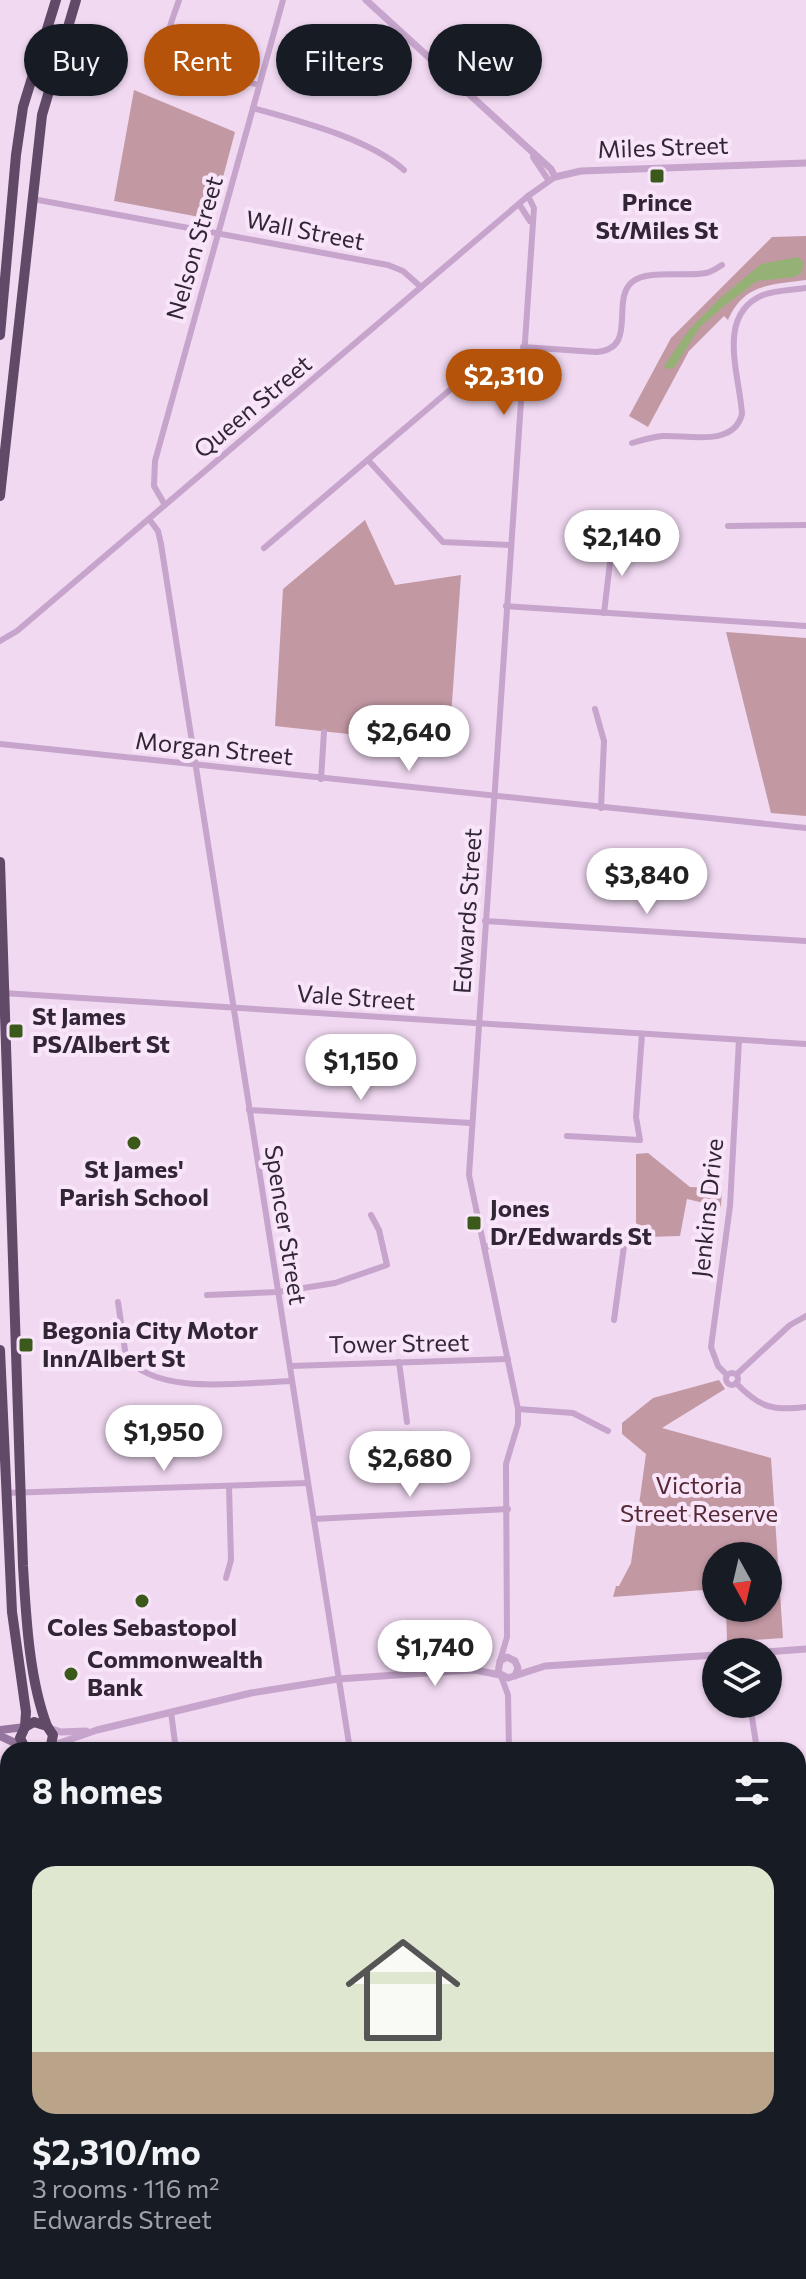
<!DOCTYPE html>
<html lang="en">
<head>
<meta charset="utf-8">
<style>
	body { margin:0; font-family:Commissioner,sans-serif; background:#242831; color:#f1f3f6; height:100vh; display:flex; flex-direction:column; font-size:30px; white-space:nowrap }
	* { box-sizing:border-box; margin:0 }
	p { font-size:26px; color:#9ea1a6 }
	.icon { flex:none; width:44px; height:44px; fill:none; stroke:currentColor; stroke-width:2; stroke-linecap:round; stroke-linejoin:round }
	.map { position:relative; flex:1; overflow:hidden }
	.drawer { position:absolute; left:0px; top:1742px; width:806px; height:538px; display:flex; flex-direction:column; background:#171b24; border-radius:24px 24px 0 0; box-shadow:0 2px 6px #0004 }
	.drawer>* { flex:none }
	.banner { position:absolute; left:24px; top:24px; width:758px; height:72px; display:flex; gap:16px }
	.needle { width:52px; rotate:172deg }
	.controls { position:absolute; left:702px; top:1542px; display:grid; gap:16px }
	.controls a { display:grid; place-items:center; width:80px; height:80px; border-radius:50%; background:#171b24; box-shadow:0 2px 6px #0004; font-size:40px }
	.price { position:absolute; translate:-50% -68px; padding:0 18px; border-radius:28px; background:#fff; color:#222; font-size:26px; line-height:52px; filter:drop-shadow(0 2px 4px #0008) }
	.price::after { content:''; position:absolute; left:50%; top:48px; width:24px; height:18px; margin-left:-12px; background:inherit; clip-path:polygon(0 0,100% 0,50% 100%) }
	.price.active { background:#b45309; color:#fff }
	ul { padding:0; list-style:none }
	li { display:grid; align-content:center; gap:16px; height:424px; padding:0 32px }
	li+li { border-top:2px solid #363941 }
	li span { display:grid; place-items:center; height:248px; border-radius:24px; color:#555 }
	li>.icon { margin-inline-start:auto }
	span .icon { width:144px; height:144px; fill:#fffc; stroke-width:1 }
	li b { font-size:34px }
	h2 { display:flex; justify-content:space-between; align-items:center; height:96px; padding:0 32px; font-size:34px }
	.tag { padding:0 28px; border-radius:36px; background:#171b24; box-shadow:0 2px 6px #0004; font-size:28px; line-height:72px }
	.tag.active { background:#b45309; color:#fff }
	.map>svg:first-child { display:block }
	.green { fill:#c298a3 }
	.water { fill:#96b176 }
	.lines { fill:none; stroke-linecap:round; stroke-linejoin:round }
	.minor { stroke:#c6a4cb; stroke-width:6 }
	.tertiary { stroke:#c6a4cb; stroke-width:7 }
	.secondary { stroke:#95759e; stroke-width:8 }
	.trunk { stroke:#604a68; stroke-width:10 }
	.poi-dot { fill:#3b591a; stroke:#f9e5fa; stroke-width:3 }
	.labels { text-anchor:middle; stroke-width:8; stroke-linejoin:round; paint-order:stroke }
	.street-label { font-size:24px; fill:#322636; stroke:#f9e5fa }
	.poi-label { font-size:24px; font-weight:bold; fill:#322636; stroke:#f9e5fa; text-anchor:start }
	.park-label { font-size:24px; fill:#552933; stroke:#f9e5fa }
</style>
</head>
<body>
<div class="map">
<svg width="806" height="2279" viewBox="0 0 806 2279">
	<rect width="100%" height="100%" fill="#f1d9f2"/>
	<!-- green -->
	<g class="green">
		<polygon points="134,90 235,132 213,215 205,218 114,201"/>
		<path d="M806,236V280C771,285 744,283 728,320L724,316L689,351L648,427L629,416L671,338L772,237Z"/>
		<polygon points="365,520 395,585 461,575 449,745 275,726 283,589"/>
		<polygon points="726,632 806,638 806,816 771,813"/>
		<polygon points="648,1153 690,1187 722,1188 721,1207 687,1199 680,1236 645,1237 642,1229 636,1223 636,1154"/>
		<polygon points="719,1380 725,1389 662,1428 771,1458 783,1638 727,1642 726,1608 768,1608 768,1556 716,1556 716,1589 613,1597 616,1586 619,1586 631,1563 646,1454 622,1434 622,1423 653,1398"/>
	</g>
	<!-- water -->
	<polygon class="water" points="798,257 804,263 801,273 794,277 757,281 723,307 700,327 674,368 667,369 664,366 689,330 718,300 761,264"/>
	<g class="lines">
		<!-- minor -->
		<g class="minor">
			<path d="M179,0C175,13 167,29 167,43C169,70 237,79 259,85"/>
			<path d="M253,108C299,121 368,138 404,170"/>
			<polyline points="533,157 549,181"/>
			<polyline points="33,199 388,265 403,271 421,287"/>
			<polyline points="519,204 530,221"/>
			<path d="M523,347L596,352C639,349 610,301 632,282C647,269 686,277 706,273C712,272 717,268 722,265"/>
			<path d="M632,443C642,440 652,437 663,436C689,435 734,447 742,414C740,376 715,315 763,295C776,290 792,290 806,288"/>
			<polyline points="368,460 443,542 510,545"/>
			<polyline points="165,505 154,486 155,461 283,0"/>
			<polyline points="149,519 158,531 161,544 350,1750"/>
			<polyline points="728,526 806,525"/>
			<polyline points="264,548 451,389 520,391"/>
			<polyline points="506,606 806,626"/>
			<polyline points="604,613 614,529 623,527"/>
			<polyline points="0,641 17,631 528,196 555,177"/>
			<polyline points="595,709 604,741 601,808"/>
			<polyline points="0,744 806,828"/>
			<polyline points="321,779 324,732"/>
			<polyline points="485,921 806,941"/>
			<polyline points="3,993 806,1044"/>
			<polyline points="249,1110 471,1123"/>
			<polyline points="567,1136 640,1140 636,1117 642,1034"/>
			<polyline points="484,1247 540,1236 606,1241 625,1239 614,1320"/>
			<polyline points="207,1295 278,1292 335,1283 387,1265 379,1230 371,1215"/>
			<path d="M118,1302L126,1357C157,1397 247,1382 292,1381"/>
			<polyline points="399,1362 407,1422"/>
			<polyline points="290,1366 508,1359"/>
			<circle cx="732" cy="1379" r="6"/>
			<polyline points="737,1374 790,1325 806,1316"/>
			<polyline points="727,1375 718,1366 711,1347 730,1206 739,1040"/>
			<path d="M736,1383C760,1408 773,1411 806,1407"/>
			<polyline points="518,1409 573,1413 608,1431"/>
			<polyline points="5,1493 308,1483"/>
			<polyline points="314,1519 508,1509"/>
			<polyline points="226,1578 231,1560 229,1486"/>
			<polyline points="500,1661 507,1637 506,1464 518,1424 518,1409 469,1175 534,208 528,196"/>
			<polyline points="501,1676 508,1695 509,1750"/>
			<polyline points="750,1704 757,1750"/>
			<polyline points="171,1712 176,1750"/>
			<polyline points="798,1767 806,1766"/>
			<polyline points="0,1979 8,2030"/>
			<polyline points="798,2011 806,2062"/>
			<polyline points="798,2066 806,2065"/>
			<polyline points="798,2170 806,2169"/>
			<polyline points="0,2186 8,2184"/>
			<polyline points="43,2272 44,2279"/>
			<polyline points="258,2272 259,2279"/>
			<polyline points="430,2272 431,2279"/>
			<polyline points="438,2272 528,2273 554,2278"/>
			<polyline points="652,2272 652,2279"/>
			<polyline points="754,2272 754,2279"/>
		</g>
		<!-- tertiary -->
		<g class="tertiary">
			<polyline points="366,0 551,169 555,177 581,171 806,163"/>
			<polyline points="766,1652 806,1649"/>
			<polyline points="515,1676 518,1668 515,1661 507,1657 500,1661 498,1673 508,1678 545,1666 716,1655"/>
			<polyline points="49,1728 61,1732 86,1731"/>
			<polyline points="51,1746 97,1730 251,1693 338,1679 455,1671 475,1670 500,1675"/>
		</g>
		<!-- secondary -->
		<g class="secondary">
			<polyline points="0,1730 25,1727"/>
			<polyline points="0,1736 22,1746"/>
		</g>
		<!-- trunk -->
		<g class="trunk">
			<polyline points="0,335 16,155 23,107 56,0"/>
			<polyline points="0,496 42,115 76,0"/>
			<path d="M0,862L23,1566C26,1616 29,1679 47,1726"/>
			<polyline points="0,1350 12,1612 26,1712 25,1727 20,1738 26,1750"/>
			<polyline points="25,1727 34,1722 47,1726 53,1735 50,1750"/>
			<polyline points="112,2272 114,2279"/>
			<polyline points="128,2272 129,2279"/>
		</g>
	</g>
	<!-- markers -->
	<g class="poi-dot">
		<rect x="649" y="168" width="16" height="16" rx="4"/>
		<rect x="8" y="1023" width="16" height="16" rx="4"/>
		<circle cx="134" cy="1143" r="8"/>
		<rect x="466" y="1215" width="16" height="16" rx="4"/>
		<rect x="18" y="1337" width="16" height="16" rx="4"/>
		<circle cx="142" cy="1601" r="8"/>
		<circle cx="71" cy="1674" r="8"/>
	</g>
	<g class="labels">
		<!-- street labels -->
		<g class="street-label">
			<text transform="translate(663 148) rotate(-2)" y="8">Miles Street</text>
			<text transform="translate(305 231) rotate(11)" y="8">Wall Street</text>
			<text transform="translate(195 248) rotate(-74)" y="8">Nelson Street</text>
			<text transform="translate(253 407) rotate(-40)" y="8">Queen Street</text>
			<text transform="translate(214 749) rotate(6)" y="8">Morgan Street</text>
			<text transform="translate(468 911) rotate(-86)" y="8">Edwards Street</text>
			<text transform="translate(356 998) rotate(4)" y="8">Vale Street</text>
			<text transform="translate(708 1208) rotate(-84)" y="8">Jenkins Drive</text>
			<text transform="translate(285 1225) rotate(81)" y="8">Spencer Street</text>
			<text transform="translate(399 1344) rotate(-1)" y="8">Tower Street</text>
		</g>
		<!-- poi labels -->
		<g class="poi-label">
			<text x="657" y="211" text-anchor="middle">Prince<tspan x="657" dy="28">St/Miles St</tspan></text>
			<text x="32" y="1025">St James<tspan x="32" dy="28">PS/Albert St</tspan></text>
			<text x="134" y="1178" text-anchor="middle">St James'<tspan x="134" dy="28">Parish School</tspan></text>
			<text x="490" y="1217">Jones<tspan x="490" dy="28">Dr/Edwards St</tspan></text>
			<text x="42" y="1339">Begonia City Motor<tspan x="42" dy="28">Inn/Albert St</tspan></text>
			<text x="142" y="1636" text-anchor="middle">Coles Sebastopol</text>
			<text x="87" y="1668">Commonwealth<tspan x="87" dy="28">Bank</tspan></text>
		</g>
		<!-- park labels -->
		<g class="park-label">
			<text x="699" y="1494">Victoria<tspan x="699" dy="28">Street Reserve</tspan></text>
		</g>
	</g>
</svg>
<div class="controls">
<a><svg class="needle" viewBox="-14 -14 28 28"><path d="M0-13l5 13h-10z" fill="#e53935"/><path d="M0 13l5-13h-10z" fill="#9ea1a6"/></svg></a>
<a><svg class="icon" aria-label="layers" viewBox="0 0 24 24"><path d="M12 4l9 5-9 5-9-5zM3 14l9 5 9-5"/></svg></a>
</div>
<b class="price active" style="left:504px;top:417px">$2,310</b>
<b class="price" style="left:622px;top:578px">$2,140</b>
<b class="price" style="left:409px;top:773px">$2,640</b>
<b class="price" style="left:647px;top:916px">$3,840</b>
<b class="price" style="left:361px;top:1102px">$1,150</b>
<b class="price" style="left:164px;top:1473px">$1,950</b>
<b class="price" style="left:410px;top:1499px">$2,680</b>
<b class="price" style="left:435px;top:1688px">$1,740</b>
<div class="banner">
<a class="tag">Buy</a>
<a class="tag active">Rent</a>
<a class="tag">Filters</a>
<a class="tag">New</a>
</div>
<section class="drawer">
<h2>8 homes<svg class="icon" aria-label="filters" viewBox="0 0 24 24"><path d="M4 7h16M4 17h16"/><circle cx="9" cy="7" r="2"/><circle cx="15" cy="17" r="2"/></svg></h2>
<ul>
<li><span style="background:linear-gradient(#dfe7d0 75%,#b9a48a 0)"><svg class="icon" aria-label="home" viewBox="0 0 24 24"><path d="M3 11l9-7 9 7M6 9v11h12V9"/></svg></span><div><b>$2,310/mo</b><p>3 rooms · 116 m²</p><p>Edwards Street</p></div></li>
</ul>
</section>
</div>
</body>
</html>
